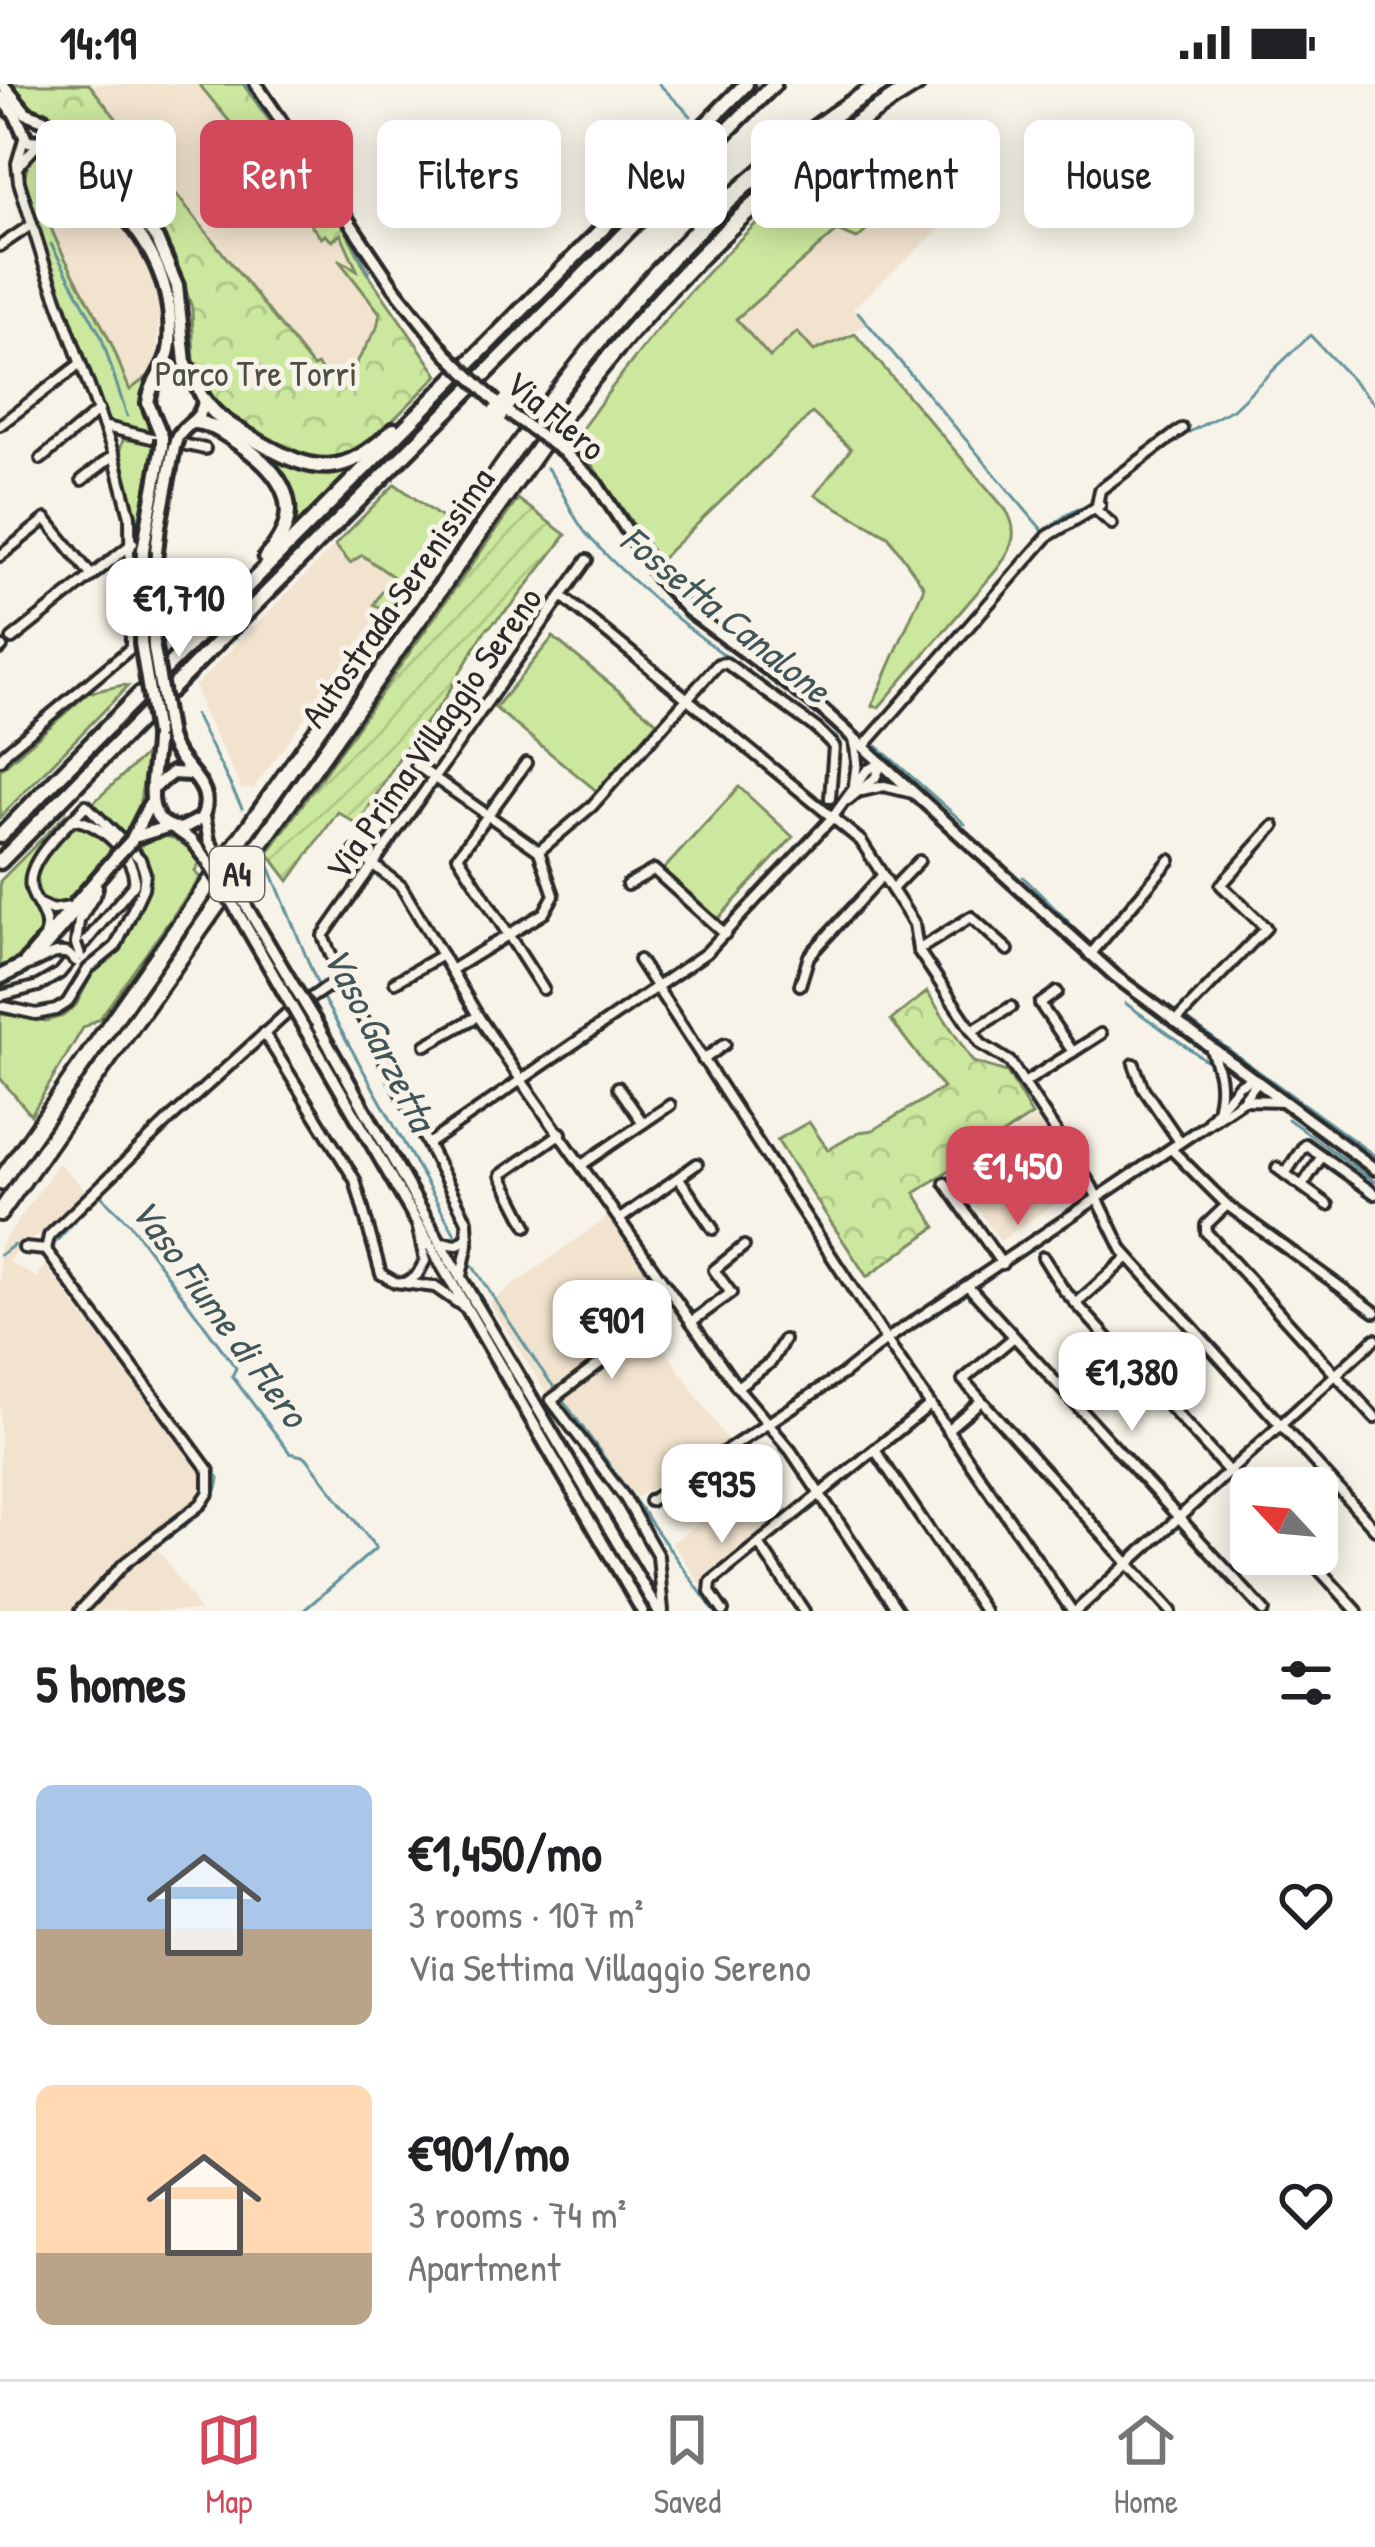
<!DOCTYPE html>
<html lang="en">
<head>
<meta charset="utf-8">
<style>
	body { margin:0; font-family:"Patrick Hand",sans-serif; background:#f6f6f6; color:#202124; height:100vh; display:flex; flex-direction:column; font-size:45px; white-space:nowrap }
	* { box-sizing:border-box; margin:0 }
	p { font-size:39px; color:#757577 }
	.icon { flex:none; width:66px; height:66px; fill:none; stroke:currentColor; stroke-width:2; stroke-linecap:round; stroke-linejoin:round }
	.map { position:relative; height:1527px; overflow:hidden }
	.details { display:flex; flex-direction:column; background:#fff; flex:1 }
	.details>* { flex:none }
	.guide { position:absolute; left:36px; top:36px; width:1305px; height:108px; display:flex; gap:24px }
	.needle { width:78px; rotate:296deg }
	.tools { position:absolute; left:1230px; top:1383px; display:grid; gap:24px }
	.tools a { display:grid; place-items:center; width:108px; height:108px; border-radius:18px; background:#fff; box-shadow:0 6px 30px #0003; font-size:60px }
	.price { position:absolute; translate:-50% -102px; padding:0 27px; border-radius:24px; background:#fff; color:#222; font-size:39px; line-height:78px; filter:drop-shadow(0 3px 6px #0008) }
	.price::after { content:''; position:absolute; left:50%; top:72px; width:36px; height:27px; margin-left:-18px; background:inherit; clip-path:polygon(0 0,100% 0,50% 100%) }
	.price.on { background:#d1495b; color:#fff }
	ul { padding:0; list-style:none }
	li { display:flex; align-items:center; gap:36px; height:300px; padding:0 36px }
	li span { display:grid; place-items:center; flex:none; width:336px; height:240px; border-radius:18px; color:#555 }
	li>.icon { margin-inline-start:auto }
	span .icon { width:144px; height:144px; fill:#fffc; stroke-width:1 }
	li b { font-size:51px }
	h2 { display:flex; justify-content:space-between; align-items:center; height:144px; padding:0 36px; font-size:51px }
	.chip { padding:0 42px; border-radius:18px; background:#fff; box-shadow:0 6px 30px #0003; font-size:42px; line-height:108px }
	.chip.on { background:#d1495b; color:#fff }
	.status { display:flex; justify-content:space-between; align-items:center; height:84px; padding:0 60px; background:#fff; direction:ltr }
	.status svg { height:33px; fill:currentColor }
	.dock { display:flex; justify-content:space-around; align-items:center; height:168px; border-top:3px solid #e0e0e0; background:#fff; font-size:33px; color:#757577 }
	.dock a { display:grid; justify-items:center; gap:6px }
	.dock .on { color:#d1495b }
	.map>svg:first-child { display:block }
	.built { fill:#f1e3ce }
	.grass { fill:#cce89e; stroke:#7c8a64; stroke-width:3 }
	.park { fill:url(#park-crowns); stroke:#7c8a64; stroke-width:3 }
	.garden { fill:url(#garden-furrows); stroke:#7c8a64; stroke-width:3 }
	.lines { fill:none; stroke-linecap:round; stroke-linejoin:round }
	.stream { stroke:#63929d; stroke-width:3 }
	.minor-casing { stroke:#2b2b2b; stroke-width:16 }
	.tertiary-casing { stroke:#2b2b2b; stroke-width:18 }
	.secondary-casing { stroke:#2b2b2b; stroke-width:20 }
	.trunk-casing { stroke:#2b2b2b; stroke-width:21 }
	.motorway-casing { stroke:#2b2b2b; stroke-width:22 }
	.minor { stroke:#f7f3e8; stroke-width:8 }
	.tertiary { stroke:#f7f3e8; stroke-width:9 }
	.secondary { stroke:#f7f3e8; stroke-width:10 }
	.trunk { stroke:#f7f3e8; stroke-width:12 }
	.motorway { stroke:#f7f3e8; stroke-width:14 }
	.minor-bridge-casing { stroke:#2b2b2b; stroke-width:16; stroke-linecap:butt }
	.tertiary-bridge-casing { stroke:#2b2b2b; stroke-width:18; stroke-linecap:butt }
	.secondary-bridge-casing { stroke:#2b2b2b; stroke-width:20; stroke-linecap:butt }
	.minor-bridge { stroke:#f7f3e8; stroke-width:8 }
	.tertiary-bridge { stroke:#f7f3e8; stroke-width:9 }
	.secondary-bridge { stroke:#f7f3e8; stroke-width:10 }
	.labels { text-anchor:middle; stroke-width:10; stroke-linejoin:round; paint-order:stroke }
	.shield { fill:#f7f3e8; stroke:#686764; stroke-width:3 }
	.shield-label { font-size:33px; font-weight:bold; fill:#2b2b2b }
	.park-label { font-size:36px; fill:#4b5142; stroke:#f7f3e8 }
	.street-label { font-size:36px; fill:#2b2b2b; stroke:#f7f3e8 }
	.water-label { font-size:39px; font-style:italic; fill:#42565a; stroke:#f7f3e8 }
</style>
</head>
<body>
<div class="status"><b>14:19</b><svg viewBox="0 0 49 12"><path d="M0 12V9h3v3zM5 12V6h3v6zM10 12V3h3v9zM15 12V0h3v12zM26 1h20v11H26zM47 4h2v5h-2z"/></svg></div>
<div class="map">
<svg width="1375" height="1527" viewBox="0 0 1375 1527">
	<defs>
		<pattern id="park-crowns" width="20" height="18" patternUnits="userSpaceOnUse" patternTransform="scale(3)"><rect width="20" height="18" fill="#cce89e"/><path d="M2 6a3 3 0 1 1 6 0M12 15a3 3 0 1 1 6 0" fill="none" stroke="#afc788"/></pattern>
		<pattern id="garden-furrows" width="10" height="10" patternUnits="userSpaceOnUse" patternTransform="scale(3)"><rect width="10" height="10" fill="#cce89e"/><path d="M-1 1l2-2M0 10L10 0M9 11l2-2" fill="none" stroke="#afc788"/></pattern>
	</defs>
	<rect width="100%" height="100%" fill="#f7f3e8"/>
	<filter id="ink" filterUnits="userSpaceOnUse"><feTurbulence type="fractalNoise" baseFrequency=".00833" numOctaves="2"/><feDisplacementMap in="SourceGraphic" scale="24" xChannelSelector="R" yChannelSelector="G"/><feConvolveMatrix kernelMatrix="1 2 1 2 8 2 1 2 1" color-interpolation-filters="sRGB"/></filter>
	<g filter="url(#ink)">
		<!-- built -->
		<g class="built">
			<polygon points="89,0 199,0 241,52 248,46 268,48 280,66 264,79 325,150 341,149 359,189 339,176 380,229 377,244 347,295 330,296 317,281 313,284"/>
			<polygon points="66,105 101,138 114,129 140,165 159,203 157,278 131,306 110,256 82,209 49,138 47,131"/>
			<polygon points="913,105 945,140 853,224 867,241 814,267 770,273 736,234 838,147 857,155"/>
			<polygon points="335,461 349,479 362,471 393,493 374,519 382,526 254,704 242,705 203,627 195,602"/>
			<polygon points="1036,1032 1082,1101 1000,1157 952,1088"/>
			<polygon points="59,1079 87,1108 46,1147 23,1159 9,1178 37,1194 45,1181 202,1390 203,1398 197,1414 117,1476 72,1527 0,1527 0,1162"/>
			<polygon points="610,1131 672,1221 649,1242 729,1359 632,1416 558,1316 642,1256 632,1248 548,1311 489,1219"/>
			<polygon points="759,1393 786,1431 702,1502 672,1459"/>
			<polygon points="156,1462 200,1527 91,1527 121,1492"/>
		</g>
		<!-- grass -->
		<g class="grass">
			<path d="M866,53L913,105L857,155L837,147L736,235L770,273L797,248L814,267L855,250L1006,426C1020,448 1012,465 998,484L879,623L872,622L924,503L888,452L815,411L851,365L812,329L659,477L592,381L570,362C631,273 702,186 784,114C809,92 839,73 866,53Z"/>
			<path d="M41,68C30,136 80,195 109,255C117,271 122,289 130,306L156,286C132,317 141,319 154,351L108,337L37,139L24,94L31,72Z"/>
			<path d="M236,351C273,372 308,401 353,384L289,449C288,420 292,394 267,374C257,366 243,358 236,351Z"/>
			<polygon points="130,356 155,360 138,443 120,365 123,356"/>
			<polygon points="395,400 450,440 388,530 374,520 392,492 362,471 350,479 335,461"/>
			<polygon points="553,553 657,638 599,709 495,624"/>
			<polygon points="123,601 128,602 0,733 0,686 88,609"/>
			<polygon points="148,668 139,723 124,751 92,720"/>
			<polygon points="739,703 793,753 717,836 663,786"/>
			<path d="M68,728C61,750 37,762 28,784C12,824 66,831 24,871C15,880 10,883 0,883V797Z"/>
			<path d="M78,741L95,748L110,763V770L72,815L50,822L37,811C29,784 57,755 78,741Z"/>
			<path d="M163,752C181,754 189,765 200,778L195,787L200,794L100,934L83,944L31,1031L0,994V930L46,937L63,932L76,921L94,886L120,863L148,802L149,782L137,765L147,757Z"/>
		</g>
		<!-- park -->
		<g class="park">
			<polygon points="8,0 89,0 313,283 317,281 330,296 347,295 377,244 380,229 338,175 357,186 341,150 332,157 325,151 321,154 263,79 280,66 268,48 259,54 248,46 242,53 199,0 243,0 341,137 368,190 438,291 370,359 349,373 334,376 297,371 222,329 194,278 192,224 173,169 153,136 126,108 59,51 53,31 45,26 40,30 31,27"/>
			<polygon points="927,908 973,978 1007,988 1032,1031 915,1109 936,1143 867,1193 777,1056 809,1038 828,1066 859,1048 873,1046 943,1004 891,936"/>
		</g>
		<!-- garden -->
		<polygon class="garden" points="518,415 566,451 513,520 485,547 443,617 404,666 358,741 338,728 289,797 268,769"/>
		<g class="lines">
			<!-- stream -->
			<g class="stream">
				<polyline points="245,0 345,140 369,189"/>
				<polyline points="659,0 691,32"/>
				<polyline points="772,126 776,131"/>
				<polyline points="51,160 101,252 127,332"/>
				<polyline points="858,228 1043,447 1074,426 1089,423"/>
				<polyline points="1178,354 1233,325 1310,251 1375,320"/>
				<path d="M547,384C564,406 572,435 591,455C663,533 753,590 837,654"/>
				<polyline points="1104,410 1158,369"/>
				<polyline points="195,631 242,724"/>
				<polyline points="877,662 965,740"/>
				<polyline points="266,775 324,916 456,1152"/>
				<polyline points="1023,793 1068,837"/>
				<polyline points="1125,919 1207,977"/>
				<polyline points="1188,936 1375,1072"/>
				<polyline points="1288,1035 1375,1098"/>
				<polyline points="0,1171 14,1161"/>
				<polyline points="53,1171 54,1160 99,1110 129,1139 236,1284 232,1292 290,1369 306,1373 376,1464 303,1527"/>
				<polyline points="472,1181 538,1281 714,1527"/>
				<path d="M138,1284L219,1394C217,1424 184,1441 162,1459"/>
			</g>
			<defs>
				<g id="minor">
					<polyline points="20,80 38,60"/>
					<polyline points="0,162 31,141"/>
					<polyline points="0,341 80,280"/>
					<polyline points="106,343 156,355"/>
					<polyline points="182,360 205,365"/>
					<polyline points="41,375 99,326"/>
					<polyline points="82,396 114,371"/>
					<polyline points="1096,426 1100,406 1182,345"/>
					<polyline points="1096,426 1112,440"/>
					<polyline points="0,472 46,435 92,492"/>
					<polyline points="563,513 861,757 914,840 918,866 981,960 1010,978 1092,1103 1123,1167 1375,1445"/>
					<polyline points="12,555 133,459"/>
					<polyline points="0,565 2,563"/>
					<polyline points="854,655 857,678 854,700"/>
					<polyline points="864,662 1048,452 1100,421"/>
					<polyline points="0,676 6,668 131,564 130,432 114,371 44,179 19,98 17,79 24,55"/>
					<polyline points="526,679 458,772 543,905"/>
					<polyline points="416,681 539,767"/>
					<polyline points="862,707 884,702 913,709"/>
					<polyline points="848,716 875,694 882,680"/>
					<polyline points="355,767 401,802 478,932 521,996 737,1303 791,1367 898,1527"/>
					<polyline points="627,801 654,786 725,850"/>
					<polyline points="892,805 919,777"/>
					<polyline points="39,820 52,826 70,823"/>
					<polyline points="76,860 79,837 97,807"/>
					<polyline points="918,866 971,833 1008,866"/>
					<polyline points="1090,871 1170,776"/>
					<polyline points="639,876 886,1256 1072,1527"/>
					<path d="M22,882C40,881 50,864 68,870"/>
					<polyline points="451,886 544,829 554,811 539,767 591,723 718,580 726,579 817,645 834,662 830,714"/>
					<polyline points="395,898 442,871"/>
					<polyline points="800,901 809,872 882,792"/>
					<polyline points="1057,908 1040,920 1073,968"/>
					<path d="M0,912L38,902L60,889L134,800C138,774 99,737 74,736"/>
					<polyline points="308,916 327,903 340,903"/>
					<path d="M0,922L36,930L56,926L67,919L88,885L116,862L143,804L145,789L140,775L86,721C69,741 21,778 32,808C38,825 50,833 45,853"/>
					<polyline points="1175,938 1266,844 1221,801 1274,742"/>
					<polyline points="972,947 1011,923"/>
					<polyline points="264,949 355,1096 381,1190 395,1198 435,1203 465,1224"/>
					<polyline points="426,961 478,932"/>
					<path d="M1211,966C1219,986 1223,1000 1218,1022"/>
					<polyline points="703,976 725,960"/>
					<polyline points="1134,980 1143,1004 1180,1058"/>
					<polyline points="1024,999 1101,950"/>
					<polyline points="618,1003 643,1039"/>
					<polyline points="1245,1016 1283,1017"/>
					<polyline points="1209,1036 1239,1001 1251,995"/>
					<polyline points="428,1060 706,869 832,734 867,686 882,679"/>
					<polyline points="1171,1065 1227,1121 1375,1228"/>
					<polyline points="583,1080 670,1021"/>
					<polyline points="1277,1084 1328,1121"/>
					<polyline points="1285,1090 1305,1060 1375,1110"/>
					<polyline points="679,1094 713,1145"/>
					<polyline points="945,1099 1002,1180"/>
					<polyline points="1302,1102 1322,1072"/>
					<polyline points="1227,1121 1206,1141 1206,1148 1375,1334"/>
					<polyline points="620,1135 697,1080"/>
					<polyline points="527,1142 501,1091 561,1049"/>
					<polyline points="440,1159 458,1161 468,1153"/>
					<polyline points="24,1164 46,1166"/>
					<polyline points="46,1166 209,1387 209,1408 201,1420 125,1479 80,1527"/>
					<polyline points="46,1166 49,1152 170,1035 286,930"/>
					<polyline points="1043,1173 1063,1205 1251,1412"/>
					<polyline points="461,1192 468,1160 467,1137 352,913 340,903 340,893 323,852 587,476"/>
					<polyline points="406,1198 417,1191 425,1177 417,1140"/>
					<polyline points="968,1202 1264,1527"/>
					<polyline points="1076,1220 1128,1173"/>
					<polyline points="691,1238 731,1209 714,1186 744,1162"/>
					<polyline points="635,1253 551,1316 625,1414 658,1472 663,1527"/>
					<polyline points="1014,1253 963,1296 1171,1527"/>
					<polyline points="737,1303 771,1278 784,1256"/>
					<polyline points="947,1346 981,1317"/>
					<polyline points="875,1366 984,1527"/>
					<polyline points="650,1417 843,1290 886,1256 1243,1016 1256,999"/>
					<polyline points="759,1460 804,1527"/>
					<polyline points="1305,1470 1357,1527"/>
					<polyline points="723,1527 710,1508 711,1498 930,1321"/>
					<polyline points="1076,1527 1375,1255"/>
				</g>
				<g id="tertiary">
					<polyline points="256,0 395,205 446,269"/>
					<polyline points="564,368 596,399 658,494 689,527 823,626 1115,892 1375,1085"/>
					<polyline points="204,730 209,756 221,778"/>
					<polyline points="175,745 192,757 206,775"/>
					<polyline points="242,815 295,904"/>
					<polyline points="234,822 284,909"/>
					<polyline points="315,937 440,1159 658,1527"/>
					<polyline points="306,947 642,1527"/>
				</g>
				<g id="secondary">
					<path d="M2,0L26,29L44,36L55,52L123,114L157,155L177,202L185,278L204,316C202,337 186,338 177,354"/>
					<polyline points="0,13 16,32 27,57 44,58"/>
					<path d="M43,58C63,67 78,84 93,99C141,143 175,192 170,260C168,284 150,297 148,319L162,353"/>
					<polyline points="143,466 162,362"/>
					<polyline points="152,503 159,442 174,363"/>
					<path d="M156,650C158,683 134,740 181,745L201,735C220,700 177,685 169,653"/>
					<polyline points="154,703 172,689 189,690"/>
					<polyline points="134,753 167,743"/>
					<polyline points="131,757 149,721"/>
					<polyline points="38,871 96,803"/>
					<polyline points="22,882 115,774"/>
				</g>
				<g id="trunk">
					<path d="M204,316C218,336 236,345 257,357C316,391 342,394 394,346"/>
					<path d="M194,338C210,339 224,349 237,358C281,387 310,426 266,473"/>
					<polyline points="165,585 746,0"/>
					<polyline points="170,606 774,0"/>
					<polyline points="0,752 140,610"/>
					<polyline points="0,778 144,632"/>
					<polyline points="0,893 22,882"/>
				</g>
				<g id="motorway">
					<path d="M0,1098C125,919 250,741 376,563C522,357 659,134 881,0"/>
					<path d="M0,1129L549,350C654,210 766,92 917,0"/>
				</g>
			</defs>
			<!-- minor casing -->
			<use href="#minor" class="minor-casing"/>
			<!-- tertiary casing -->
			<use href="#tertiary" class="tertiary-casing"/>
			<!-- secondary casing -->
			<use href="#secondary" class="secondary-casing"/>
			<!-- trunk casing -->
			<use href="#trunk" class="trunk-casing"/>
			<!-- motorway casing -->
			<use href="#motorway" class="motorway-casing"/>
			<!-- minor -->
			<use href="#minor" class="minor"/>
			<!-- tertiary -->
			<use href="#tertiary" class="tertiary"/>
			<!-- secondary -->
			<use href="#secondary" class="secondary"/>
			<!-- trunk -->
			<use href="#trunk" class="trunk"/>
			<!-- motorway -->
			<use href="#motorway" class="motorway"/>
			<defs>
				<g id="minor-bridge">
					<polyline points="76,860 80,872"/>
					<polyline points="68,870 76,877"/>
				</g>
				<g id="tertiary-bridge">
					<polyline points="446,269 496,318"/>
					<polyline points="509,329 564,368"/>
					<polyline points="206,775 234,822"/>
					<polyline points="221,778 242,815"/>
					<polyline points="295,904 315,937"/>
					<polyline points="284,909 306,947"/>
				</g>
				<g id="secondary-bridge">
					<polyline points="162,353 162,362"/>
					<polyline points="174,363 177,354"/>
					<polyline points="143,466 141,559 156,650"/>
					<polyline points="152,503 154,564 169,653"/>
					<polyline points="115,774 131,757"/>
				</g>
			</defs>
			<!-- minor-bridge casing -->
			<use href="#minor-bridge" class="minor-bridge-casing"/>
			<!-- tertiary-bridge casing -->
			<use href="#tertiary-bridge" class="tertiary-bridge-casing"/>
			<!-- secondary-bridge casing -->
			<use href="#secondary-bridge" class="secondary-bridge-casing"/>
			<!-- minor-bridge -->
			<use href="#minor-bridge" class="minor-bridge"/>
			<!-- tertiary-bridge -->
			<use href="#tertiary-bridge" class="tertiary-bridge"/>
			<!-- secondary-bridge -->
			<use href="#secondary-bridge" class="secondary-bridge"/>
		</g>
	</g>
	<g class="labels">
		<!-- shield labels -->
		<rect class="shield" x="210" y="763" width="54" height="54" rx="9"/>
		<g class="shield-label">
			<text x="237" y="802">A4</text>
		</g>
		<!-- park labels -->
		<g class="park-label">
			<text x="256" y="302">Parco Tre Torri</text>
		</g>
		<!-- street labels -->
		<g class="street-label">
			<text transform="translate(556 331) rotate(40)" y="13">Via Flero</text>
			<text transform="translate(397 513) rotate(-55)" y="13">Autostrada Serenissima</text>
			<text transform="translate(433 649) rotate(-55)" y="13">Via Prima Villaggio Sereno</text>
		</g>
		<!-- water labels -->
		<g class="water-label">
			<text transform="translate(726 530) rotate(39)" y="14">Fossetta Canalone</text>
			<text transform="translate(380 954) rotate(63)" y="14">Vaso Garzetta</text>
			<text transform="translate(220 1228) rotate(54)" y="14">Vaso Fiume di Flero</text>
		</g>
	</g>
</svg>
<div class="tools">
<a><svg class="needle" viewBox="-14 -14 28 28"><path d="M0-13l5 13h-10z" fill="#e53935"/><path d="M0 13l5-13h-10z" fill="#757577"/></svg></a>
</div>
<b class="price" style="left:179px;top:576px">€1,710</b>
<b class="price on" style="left:1018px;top:1144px">€1,450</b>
<b class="price" style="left:612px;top:1298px">€901</b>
<b class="price" style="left:1132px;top:1350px">€1,380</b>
<b class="price" style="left:722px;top:1462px">€935</b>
<div class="guide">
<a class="chip">Buy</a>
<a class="chip on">Rent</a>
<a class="chip">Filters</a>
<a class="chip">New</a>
<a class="chip">Apartment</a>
<a class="chip">House</a>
</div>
</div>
<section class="details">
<h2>5 homes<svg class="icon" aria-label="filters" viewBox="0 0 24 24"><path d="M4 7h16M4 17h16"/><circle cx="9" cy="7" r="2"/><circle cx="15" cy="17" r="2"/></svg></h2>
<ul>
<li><span style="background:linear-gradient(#a9c7e8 60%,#b9a48a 0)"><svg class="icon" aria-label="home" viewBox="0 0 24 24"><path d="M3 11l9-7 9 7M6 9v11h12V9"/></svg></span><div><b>€1,450/mo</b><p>3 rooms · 107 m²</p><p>Via Settima Villaggio Sereno</p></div><svg class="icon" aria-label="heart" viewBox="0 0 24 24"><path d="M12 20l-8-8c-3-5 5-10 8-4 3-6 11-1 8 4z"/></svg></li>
<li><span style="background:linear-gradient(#ffd9b3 70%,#b9a48a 0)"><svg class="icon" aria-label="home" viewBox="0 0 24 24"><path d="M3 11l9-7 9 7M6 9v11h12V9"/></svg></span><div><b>€901/mo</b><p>3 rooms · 74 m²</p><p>Apartment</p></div><svg class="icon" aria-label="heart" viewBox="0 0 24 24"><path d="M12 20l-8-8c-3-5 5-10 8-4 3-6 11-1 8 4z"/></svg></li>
</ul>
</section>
<nav class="dock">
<a class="on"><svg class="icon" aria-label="map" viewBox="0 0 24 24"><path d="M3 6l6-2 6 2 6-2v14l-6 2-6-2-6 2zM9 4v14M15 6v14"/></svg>Map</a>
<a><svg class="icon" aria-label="saved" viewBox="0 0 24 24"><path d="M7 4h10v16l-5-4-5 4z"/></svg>Saved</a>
<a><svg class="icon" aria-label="home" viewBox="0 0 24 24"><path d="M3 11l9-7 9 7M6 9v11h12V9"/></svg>Home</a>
</nav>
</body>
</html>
